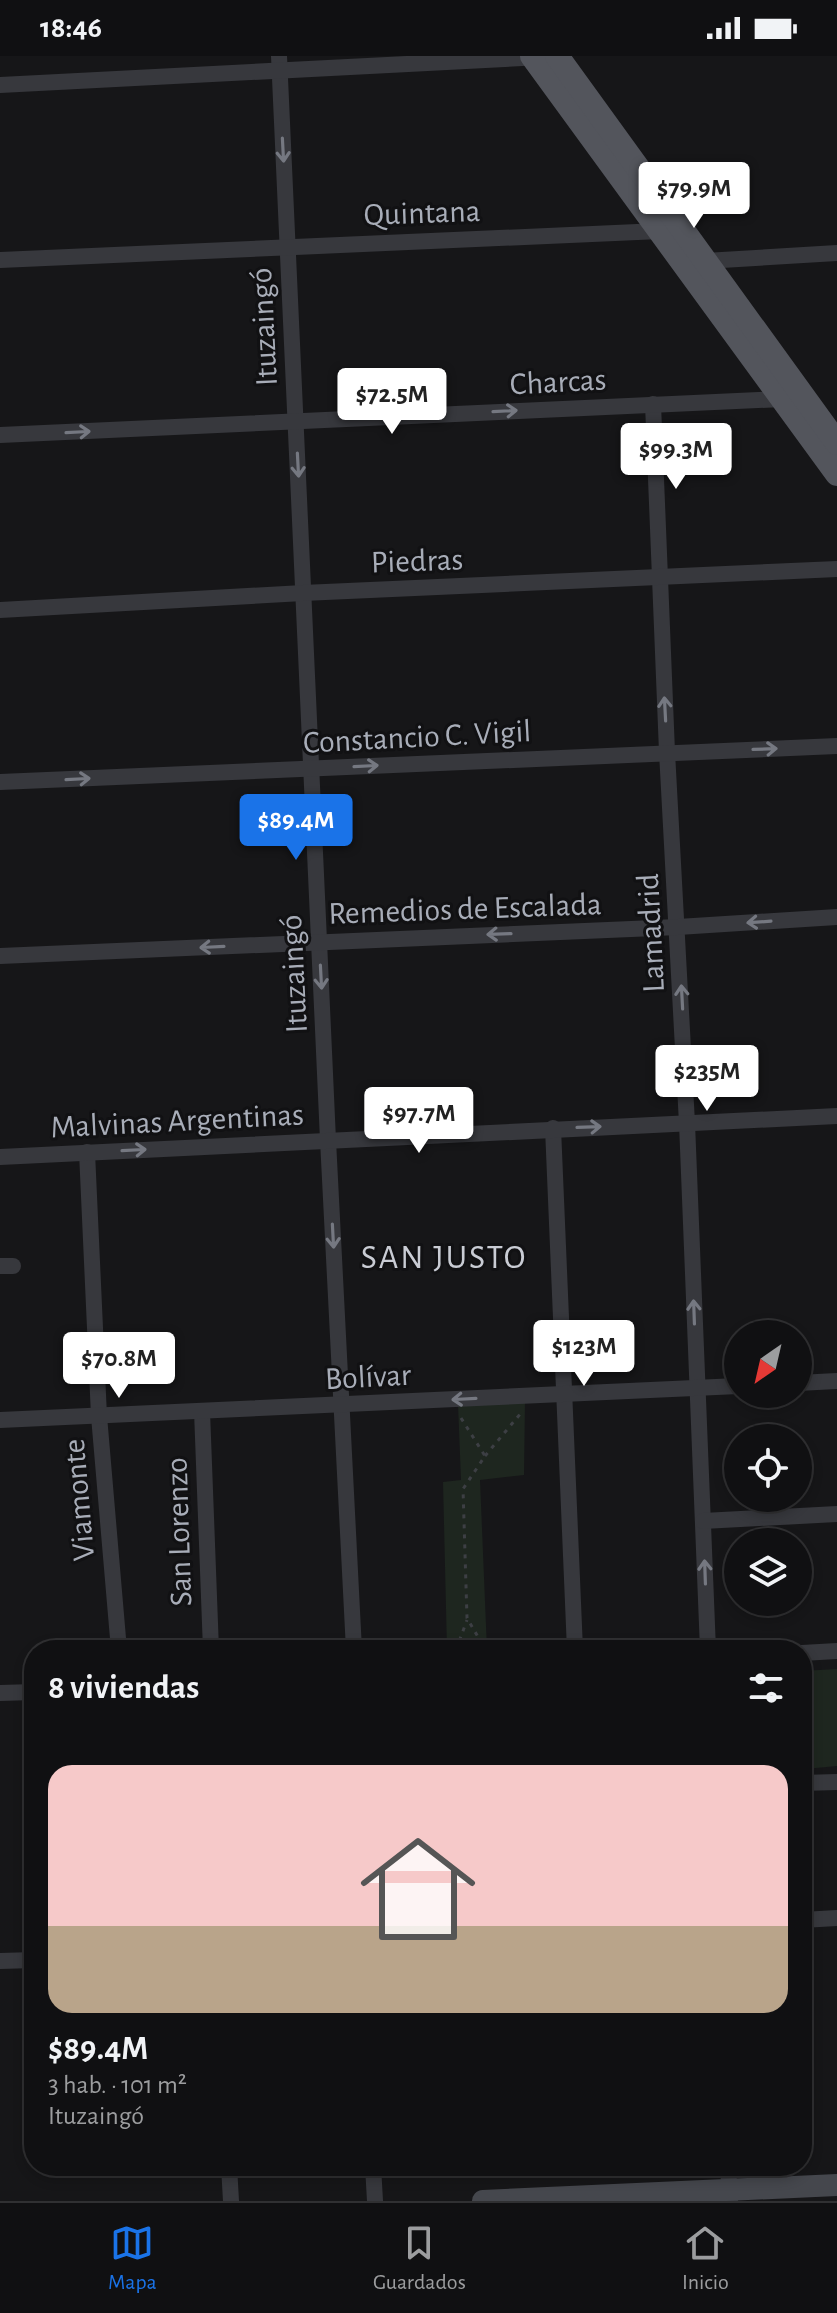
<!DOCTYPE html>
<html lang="es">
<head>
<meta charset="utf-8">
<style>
	body { margin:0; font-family:"Alegreya Sans",sans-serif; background:#1e1e20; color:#f1f3f6; height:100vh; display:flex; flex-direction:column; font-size:30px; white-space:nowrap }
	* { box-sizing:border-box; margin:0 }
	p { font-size:26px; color:#9c9d9f }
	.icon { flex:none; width:44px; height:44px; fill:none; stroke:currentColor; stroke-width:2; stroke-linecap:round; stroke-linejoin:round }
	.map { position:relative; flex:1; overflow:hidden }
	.drawer { position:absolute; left:24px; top:1584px; width:788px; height:536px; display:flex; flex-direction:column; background:#101012; border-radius:32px; box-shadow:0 4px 12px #0003,0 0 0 2px #303032 }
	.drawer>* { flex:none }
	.needle { width:52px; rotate:214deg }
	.buttons { position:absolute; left:724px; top:1264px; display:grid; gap:16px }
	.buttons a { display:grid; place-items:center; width:88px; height:88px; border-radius:50%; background:#101012; box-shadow:0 4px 12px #0003,0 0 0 2px #303032; font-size:40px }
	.price { position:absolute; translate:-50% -68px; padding:0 18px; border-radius:8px; background:#fff; color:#222; font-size:26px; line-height:52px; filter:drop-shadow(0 2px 4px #0008) }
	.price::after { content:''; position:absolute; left:50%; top:48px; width:24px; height:18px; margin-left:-12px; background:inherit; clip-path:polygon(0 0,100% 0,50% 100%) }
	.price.active { background:#1a73e8; color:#fff }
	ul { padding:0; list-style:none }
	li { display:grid; align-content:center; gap:16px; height:424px; padding:0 24px }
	li span { display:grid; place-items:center; height:248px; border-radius:24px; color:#555 }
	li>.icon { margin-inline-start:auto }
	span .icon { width:144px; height:144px; fill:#fffc; stroke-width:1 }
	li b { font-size:34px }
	h2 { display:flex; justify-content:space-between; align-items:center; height:96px; padding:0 24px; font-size:34px }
	.status { display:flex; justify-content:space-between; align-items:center; height:56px; padding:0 40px; background:#101012; direction:ltr }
	.status svg { height:22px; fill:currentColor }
	.tab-bar { display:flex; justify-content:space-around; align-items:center; height:112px; border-top:2px solid #303032; background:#101012; font-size:22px; color:#9c9d9f }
	.tab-bar a { display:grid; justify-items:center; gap:4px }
	.tab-bar .active { color:#1a73e8 }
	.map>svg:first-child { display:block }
	.park { fill:#1e261f }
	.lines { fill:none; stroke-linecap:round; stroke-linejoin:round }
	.path { stroke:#3d3f44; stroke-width:3; stroke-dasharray:4 6; stroke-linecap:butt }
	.street { stroke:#37383d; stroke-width:16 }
	.secondary { stroke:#45474d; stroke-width:22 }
	.primary { stroke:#53555c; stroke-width:24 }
	.oneway { stroke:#757881 }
	.labels { text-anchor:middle; stroke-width:6; stroke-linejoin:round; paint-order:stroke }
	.street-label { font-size:32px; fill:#a8adb8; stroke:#111113 }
	.neighbourhood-label { font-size:34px; letter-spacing:2px; fill:#c9ccd4; stroke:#111113 }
</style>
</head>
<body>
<div class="status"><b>18:46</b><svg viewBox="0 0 49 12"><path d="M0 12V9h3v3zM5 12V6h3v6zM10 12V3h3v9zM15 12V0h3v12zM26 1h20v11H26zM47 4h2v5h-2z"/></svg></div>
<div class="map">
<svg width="837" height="2145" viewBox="0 0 837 2145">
	<rect width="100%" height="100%" fill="#161618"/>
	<!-- park -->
	<g class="park">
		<polygon points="525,1344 524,1419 480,1424 487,1594 447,1594 443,1426 461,1424 458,1348"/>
		<polygon points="837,1613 837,1710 805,1713 802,1615"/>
	</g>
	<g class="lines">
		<!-- path -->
		<g class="path">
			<polyline points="461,1362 485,1400 463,1433 467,1562 485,1593"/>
			<polyline points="485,1400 521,1357"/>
			<polyline points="456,1594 467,1564"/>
		</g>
		<!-- street -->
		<g class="street">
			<polyline points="279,0 328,1084 354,1594"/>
			<polyline points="0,29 542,1"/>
			<polyline points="700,202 705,205 837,197"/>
			<polyline points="0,204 660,175 664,178"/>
			<polyline points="653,348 667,696 687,1067 708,1594"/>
			<polyline points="0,379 782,343"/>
			<polyline points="0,554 303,537 837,513"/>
			<polyline points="0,726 837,690"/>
			<polyline points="0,900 678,871 837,861"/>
			<polyline points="553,1072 575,1594"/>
			<polyline points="87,1096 99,1360 119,1594"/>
			<polyline points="0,1101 837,1060"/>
			<polyline points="0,1210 13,1210"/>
			<polyline points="798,1327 837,1325"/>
			<polyline points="202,1355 211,1594"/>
			<polyline points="0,1364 738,1330"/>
			<polyline points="703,1465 837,1458"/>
			<polyline points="802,1597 837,1595"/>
			<polyline points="0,1637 34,1636"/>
			<polyline points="802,1727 837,1726"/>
			<polyline points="802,1864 837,1862"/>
			<polyline points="0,1905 34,1904"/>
			<polyline points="229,2110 231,2145"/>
			<polyline points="373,2110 375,2145"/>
			<polyline points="728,2110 730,2145"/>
		</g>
		<!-- secondary -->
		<polyline class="secondary" points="483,2145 837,2129"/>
		<!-- primary -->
		<g class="primary">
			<polyline points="532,0 837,418"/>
			<polyline points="557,0 837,387"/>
		</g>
	</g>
	<!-- one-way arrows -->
	<defs><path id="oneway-shaft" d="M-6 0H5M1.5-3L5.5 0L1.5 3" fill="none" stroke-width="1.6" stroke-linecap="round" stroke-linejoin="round" transform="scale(2)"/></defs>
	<g class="oneway">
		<use href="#oneway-shaft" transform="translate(283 94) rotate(87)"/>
		<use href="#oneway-shaft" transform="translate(505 355) rotate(-3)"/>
		<use href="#oneway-shaft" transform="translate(78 376) rotate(-3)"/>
		<use href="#oneway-shaft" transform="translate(298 409) rotate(87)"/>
		<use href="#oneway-shaft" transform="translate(665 653) rotate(-93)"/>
		<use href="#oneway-shaft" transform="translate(765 693) rotate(-2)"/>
		<use href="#oneway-shaft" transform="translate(366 710) rotate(-3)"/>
		<use href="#oneway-shaft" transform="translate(78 723) rotate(-3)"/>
		<use href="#oneway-shaft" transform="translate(759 866) rotate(176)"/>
		<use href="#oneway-shaft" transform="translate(499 878) rotate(178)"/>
		<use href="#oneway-shaft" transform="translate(212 891) rotate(177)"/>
		<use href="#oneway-shaft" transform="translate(321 921) rotate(87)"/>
		<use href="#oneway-shaft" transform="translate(682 941) rotate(-93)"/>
		<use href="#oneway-shaft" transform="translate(589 1071) rotate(-2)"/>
		<use href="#oneway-shaft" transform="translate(134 1094) rotate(-3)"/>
		<use href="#oneway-shaft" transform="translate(333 1180) rotate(87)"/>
		<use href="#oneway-shaft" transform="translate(694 1256) rotate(-92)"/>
		<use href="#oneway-shaft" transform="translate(464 1343) rotate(177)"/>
		<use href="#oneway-shaft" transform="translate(705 1516) rotate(-92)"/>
	</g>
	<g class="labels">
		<!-- street labels -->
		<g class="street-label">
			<text transform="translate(422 156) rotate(-2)" y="11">Quintana</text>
			<text transform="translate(263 271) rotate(-93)" y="11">Ituzaingó</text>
			<text transform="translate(558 325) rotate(-3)" y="11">Charcas</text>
			<text transform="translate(417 504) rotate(-2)" y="11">Piedras</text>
			<text transform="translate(417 680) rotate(-3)" y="11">Constancio C. Vigil</text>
			<text transform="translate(465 852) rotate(-2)" y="11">Remedios de Escalada</text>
			<text transform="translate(650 877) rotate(-93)" y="11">Lamadrid</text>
			<text transform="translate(293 918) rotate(-93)" y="11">Ituzaingó</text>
			<text transform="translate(177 1064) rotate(-3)" y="11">Malvinas Argentinas</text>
			<text transform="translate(368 1320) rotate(-3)" y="11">Bolívar</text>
			<text transform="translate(78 1444) rotate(-95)" y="11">Viamonte</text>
			<text transform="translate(178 1476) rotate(-92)" y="11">San Lorenzo</text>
		</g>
		<!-- neighbourhood labels -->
		<g class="neighbourhood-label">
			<text x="444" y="1212">SAN JUSTO</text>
		</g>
	</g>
</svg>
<div class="buttons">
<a><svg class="needle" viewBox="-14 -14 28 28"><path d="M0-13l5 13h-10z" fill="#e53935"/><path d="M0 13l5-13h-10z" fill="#9c9d9f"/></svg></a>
<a><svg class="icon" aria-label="locate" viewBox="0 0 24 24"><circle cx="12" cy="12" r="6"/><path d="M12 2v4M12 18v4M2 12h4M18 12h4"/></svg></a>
<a><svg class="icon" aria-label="layers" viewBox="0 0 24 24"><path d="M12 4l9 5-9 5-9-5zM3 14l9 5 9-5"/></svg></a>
</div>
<b class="price" style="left:694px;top:174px">$79.9M</b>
<b class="price" style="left:392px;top:380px">$72.5M</b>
<b class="price" style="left:676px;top:435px">$99.3M</b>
<b class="price active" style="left:296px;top:806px">$89.4M</b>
<b class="price" style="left:707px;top:1057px">$235M</b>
<b class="price" style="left:419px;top:1099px">$97.7M</b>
<b class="price" style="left:584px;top:1332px">$123M</b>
<b class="price" style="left:119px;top:1344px">$70.8M</b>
<section class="drawer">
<h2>8 viviendas<svg class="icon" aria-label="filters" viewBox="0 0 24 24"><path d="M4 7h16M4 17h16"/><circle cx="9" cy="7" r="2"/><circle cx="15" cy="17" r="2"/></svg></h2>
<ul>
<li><span style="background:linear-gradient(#f6c9c9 65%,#b9a48a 0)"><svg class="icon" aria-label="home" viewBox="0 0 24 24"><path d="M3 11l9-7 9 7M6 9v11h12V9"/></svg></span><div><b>$89.4M</b><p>3 hab. · 101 m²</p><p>Ituzaingó</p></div></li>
</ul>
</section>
</div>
<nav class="tab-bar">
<a class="active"><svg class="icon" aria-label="map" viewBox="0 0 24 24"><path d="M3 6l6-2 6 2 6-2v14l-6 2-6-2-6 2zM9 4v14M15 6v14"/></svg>Mapa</a>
<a><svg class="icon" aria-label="saved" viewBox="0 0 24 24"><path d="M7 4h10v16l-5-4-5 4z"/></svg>Guardados</a>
<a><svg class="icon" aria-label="home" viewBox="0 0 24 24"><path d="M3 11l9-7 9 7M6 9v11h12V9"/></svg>Inicio</a>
</nav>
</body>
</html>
